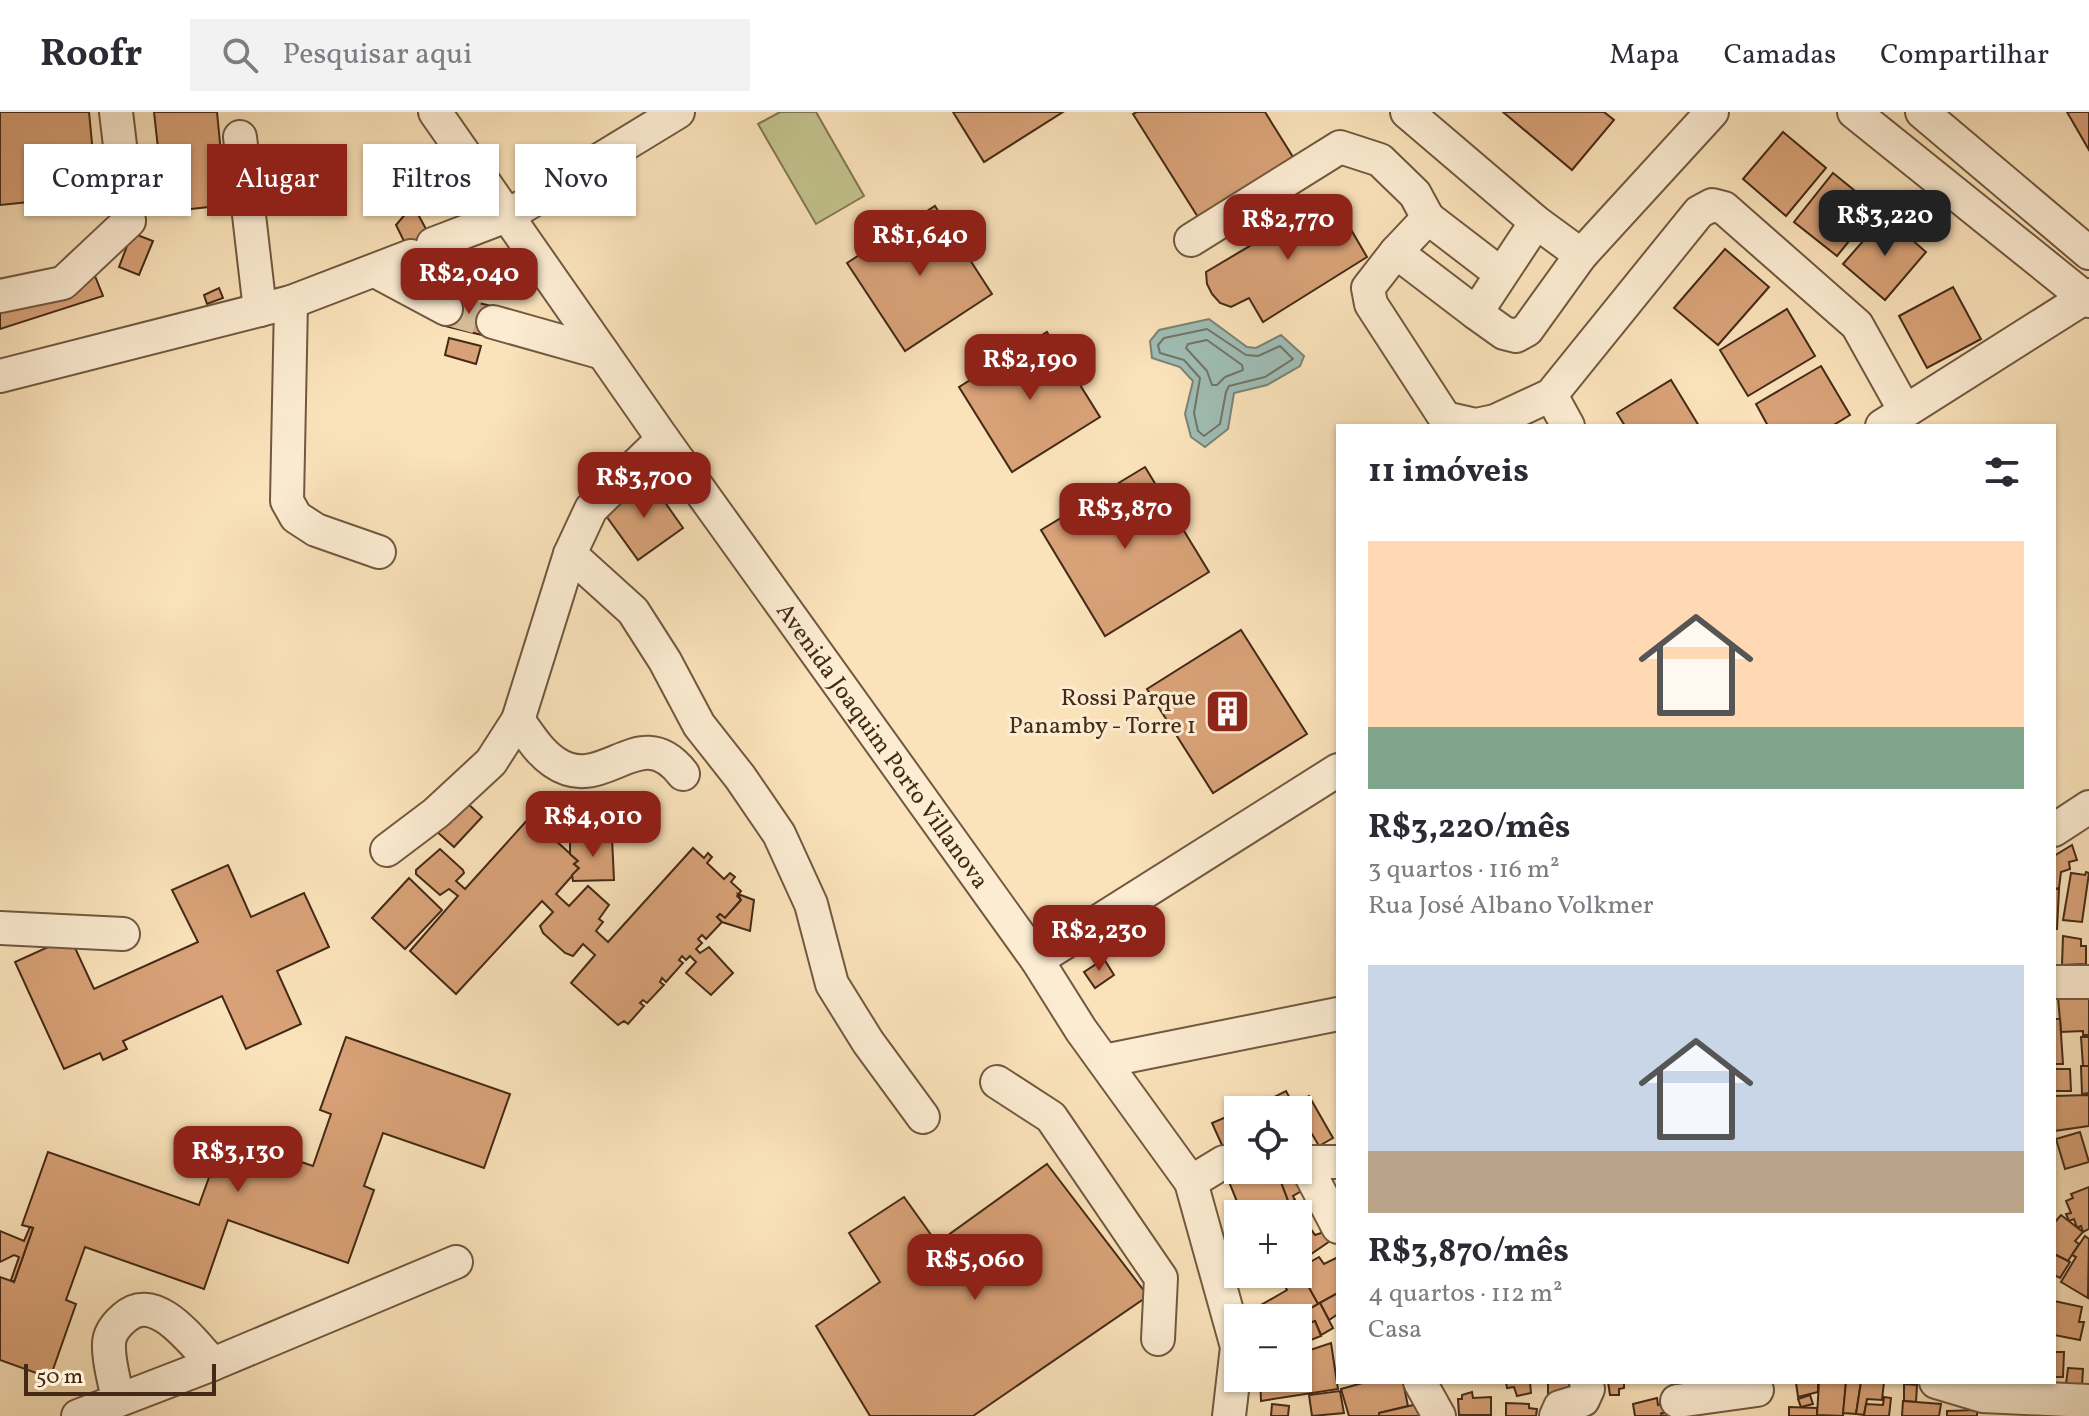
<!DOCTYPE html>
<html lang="pt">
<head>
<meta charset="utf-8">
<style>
	body { margin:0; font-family:Vollkorn,serif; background:#f2f2f3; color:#2b2b33; height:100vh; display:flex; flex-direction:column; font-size:30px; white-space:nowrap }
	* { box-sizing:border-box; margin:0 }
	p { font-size:26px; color:#7c7c81 }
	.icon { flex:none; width:44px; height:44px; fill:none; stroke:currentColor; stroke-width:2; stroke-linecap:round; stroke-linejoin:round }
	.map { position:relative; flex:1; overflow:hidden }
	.side { position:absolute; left:1336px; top:312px; width:720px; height:960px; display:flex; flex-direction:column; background:#fff; border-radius:0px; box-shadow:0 2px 6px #0004 }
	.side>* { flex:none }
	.guide { position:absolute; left:24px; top:32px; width:760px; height:72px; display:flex; gap:16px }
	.fabs { position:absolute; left:1224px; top:984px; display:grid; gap:16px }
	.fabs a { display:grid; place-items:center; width:88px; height:88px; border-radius:0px; background:#fff; box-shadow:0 2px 6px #0004; font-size:40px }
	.scale { position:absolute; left:24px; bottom:20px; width:192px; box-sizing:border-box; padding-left:8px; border:4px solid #442a16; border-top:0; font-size:22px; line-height:28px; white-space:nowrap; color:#442a16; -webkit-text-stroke:6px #fcecd2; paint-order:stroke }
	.price { position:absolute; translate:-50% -68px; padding:0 18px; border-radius:16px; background:#8f2418; color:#fff; font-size:26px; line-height:52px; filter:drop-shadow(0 2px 4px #0008) }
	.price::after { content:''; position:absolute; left:50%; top:48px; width:24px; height:18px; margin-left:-12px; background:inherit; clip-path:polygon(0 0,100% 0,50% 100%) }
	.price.active { background:#222; color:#fff }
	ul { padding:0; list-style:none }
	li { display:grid; align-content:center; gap:16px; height:424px; padding:0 32px }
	li span { display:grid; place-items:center; height:248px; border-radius:0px; color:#555 }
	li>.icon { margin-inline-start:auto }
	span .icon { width:144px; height:144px; fill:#fffc; stroke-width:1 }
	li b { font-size:34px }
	h2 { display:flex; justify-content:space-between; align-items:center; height:96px; padding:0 32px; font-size:34px }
	.tag { padding:0 28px; border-radius:0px; background:#fff; box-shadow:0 2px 6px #0004; font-size:28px; line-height:72px }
	.tag.active { background:#8f2418; color:#fff }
	header { display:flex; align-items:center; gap:48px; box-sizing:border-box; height:112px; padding:0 40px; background:#fff; border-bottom:2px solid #e1e1e2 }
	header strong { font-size:38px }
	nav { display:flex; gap:44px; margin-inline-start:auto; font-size:28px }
	.search { width:560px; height:72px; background:#f2f2f3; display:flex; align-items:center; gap:20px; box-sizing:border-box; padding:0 28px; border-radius:0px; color:#7c7c81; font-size:30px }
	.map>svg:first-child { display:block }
	.green { fill:#c2c28d; stroke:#837652; stroke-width:2 }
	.water { fill:#9fbdb5; stroke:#7b8275; stroke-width:2 }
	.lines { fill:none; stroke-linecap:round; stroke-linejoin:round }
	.shore { stroke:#727466; stroke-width:2 }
	.building { fill:#d8a177; stroke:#442a16; stroke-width:2 }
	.minor-tunnel { stroke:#d6bd99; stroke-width:32; stroke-dasharray:32 16; stroke-linecap:butt }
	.minor-casing { stroke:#72583f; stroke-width:36 }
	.minor { stroke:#fcecd2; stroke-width:32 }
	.labels { text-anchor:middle; stroke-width:6; stroke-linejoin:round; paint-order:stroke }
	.poi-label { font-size:24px; fill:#442a16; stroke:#fcecd2; text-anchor:end }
	.street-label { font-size:24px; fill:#442a16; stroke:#fcecd2 }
</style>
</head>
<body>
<header>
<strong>Roofr</strong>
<div class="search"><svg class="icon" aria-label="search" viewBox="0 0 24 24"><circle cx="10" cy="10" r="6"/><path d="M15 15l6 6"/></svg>Pesquisar aqui</div>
<nav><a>Mapa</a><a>Camadas</a><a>Compartilhar</a></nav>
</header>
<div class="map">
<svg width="2089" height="1304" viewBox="0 0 2089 1304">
	<rect width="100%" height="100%" fill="#fae2ba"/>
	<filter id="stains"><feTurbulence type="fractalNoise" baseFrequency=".0025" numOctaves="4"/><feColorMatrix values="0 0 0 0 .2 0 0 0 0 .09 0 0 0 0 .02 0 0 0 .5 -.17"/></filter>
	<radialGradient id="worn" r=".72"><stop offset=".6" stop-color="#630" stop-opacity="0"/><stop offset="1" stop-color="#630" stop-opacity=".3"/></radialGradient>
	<!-- green -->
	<polygon class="green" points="780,0 816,0 864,84 816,112 758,12"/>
	<!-- water -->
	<polygon class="water" points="1209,207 1247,235 1256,236 1281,223 1304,244 1300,254 1267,273 1234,281 1228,317 1205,335 1191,325 1185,302 1193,269 1180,255 1152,246 1150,229 1159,218"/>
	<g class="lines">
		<!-- shore -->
		<g class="shore">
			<polygon points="1207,217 1246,243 1258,244 1280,234 1293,247 1265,265 1229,274 1226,280 1220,312 1204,324 1198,319 1194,301 1200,266 1184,248 1160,241 1158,233 1164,226"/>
			<polygon points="1207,228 1242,253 1243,258 1225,265 1217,273 1212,273 1207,259 1186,236 1188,232"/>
		</g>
	</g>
	<!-- building -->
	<g class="building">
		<polygon points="0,0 89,0 97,83 0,93"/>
		<polygon points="154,0 217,0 226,93 165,100"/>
		<polygon points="953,0 1063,0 984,50"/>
		<polygon points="1137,0 1265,0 1298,53 1203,113 1133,2"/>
		<polygon points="1503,0 1604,0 1614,8 1572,58"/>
		<polygon points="2067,0 2089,0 2089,38"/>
		<polygon points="1783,20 1826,56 1786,104 1743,67"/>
		<polygon points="1833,61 1876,96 1837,144 1794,110"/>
		<polygon points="1332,85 1367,145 1263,210 1249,186 1231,195 1220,191 1212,182 1207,172 1206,160"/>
		<polygon points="413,93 452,165 427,176 396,113"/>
		<polygon points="935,94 992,182 905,239 847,151"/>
		<polygon points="1885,104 1926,140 1885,188 1843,152"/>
		<polygon points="132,121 153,129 139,163 119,155"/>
		<polygon points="1725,137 1769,175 1718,233 1674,196"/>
		<polygon points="95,164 103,184 0,217 0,194"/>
		<polygon points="1953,175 1981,227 1927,256 1899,204"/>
		<polygon points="219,176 223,186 207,192 204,183"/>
		<polygon points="449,184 496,195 490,225 441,213"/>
		<polygon points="1787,197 1815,244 1748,284 1720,238"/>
		<polygon points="1047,220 1100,305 1012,360 959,275"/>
		<polygon points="449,226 481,234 476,252 445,243"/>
		<polygon points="1821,254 1850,303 1832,314 1768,314 1756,292"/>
		<polygon points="1671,268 1699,314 1625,314 1617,301"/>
		<polygon points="1145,355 1209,460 1105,524 1041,418"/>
		<polygon points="650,369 683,416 638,448 604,401"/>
		<polygon points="1241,518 1307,622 1213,681 1147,577"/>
		<polygon points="463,687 482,705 454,735 435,718"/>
		<polygon points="530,705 578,749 574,752 579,756 556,782 569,794 588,774 609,793 599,807 603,810 596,819 608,830 693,736 704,746 708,741 712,745 707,751 724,767 730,761 735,765 731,770 741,779 737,784 741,788 725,806 720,802 717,805 722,810 706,827 702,823 698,827 702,831 696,837 700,841 709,835 733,861 711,883 686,861 696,850 690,844 686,848 682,844 679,848 683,851 666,870 662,866 660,870 664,873 647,891 643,888 640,891 644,894 628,912 624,909 618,913 571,871 595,843 583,832 573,844 565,841 543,821 540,814 553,800 542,789 456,882 410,839 458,784 449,777 440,783 416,762 416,758 440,737 463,758 464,761 456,769 465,777"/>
		<polygon points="612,726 614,768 573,769 572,763 579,756 574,752 578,749 570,742 570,728"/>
		<polygon points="2072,733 2077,748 2069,750 2070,757 2061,760 2059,776 2054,777 2054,744"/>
		<polygon points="228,753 251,805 304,781 329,835 277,859 301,912 246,937 222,884 123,929 127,937 103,948 100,941 64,957 15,850 70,825 94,877 198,830 172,778"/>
		<polygon points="2086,760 2089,761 2082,810 2063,808 2071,761 2085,763"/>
		<polygon points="409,766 442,798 405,837 372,806"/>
		<polygon points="2054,777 2059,777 2057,817 2054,817"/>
		<polygon points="738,782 754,788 750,819 722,810 717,805 720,802 725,806 741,788"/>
		<polygon points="2063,824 2081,827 2081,834 2086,834 2086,852 2062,853"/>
		<polygon points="1104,847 1114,863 1095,876 1084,860"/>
		<polygon points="2089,884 2089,923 2083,923 2083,919 2061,920 2058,886"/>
		<polygon points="2054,907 2060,907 2063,952 2054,952"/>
		<polygon points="346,925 510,982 484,1056 383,1021 364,1074 374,1078 348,1151 228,1108 204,1177 85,1135 66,1188 76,1192 50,1266 0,1248 0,1165 14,1170 33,1116 22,1113 48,1040 199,1093 224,1024 313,1054 331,1002 320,998"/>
		<polygon points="2081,925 2089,925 2089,954 2083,954"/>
		<polygon points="2081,954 2089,954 2089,981 2082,982"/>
		<polygon points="2054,957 2070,957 2071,979 2054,979"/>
		<polygon points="1286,979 1293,992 1286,996 1287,998 1258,998 1256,993 1262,989 1261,987 1266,985 1268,988"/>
		<polygon points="2089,983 2089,1014 2054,1019 2054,984"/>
		<polygon points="1309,984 1333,1026 1319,1034 1312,1022 1304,1026 1298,1016 1298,998 1287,998 1286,996"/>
		<polygon points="1238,1000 1238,1017 1236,1018 1238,1039 1226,1042 1212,1011"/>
		<polygon points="2080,1020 2089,1050 2065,1057 2056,1027"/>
		<polygon points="1047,1052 1148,1184 973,1304 870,1304 816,1214 880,1170 849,1121 904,1085 937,1131"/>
		<polygon points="1229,1058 1278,1062 1289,1091 1261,1102 1242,1102 1225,1060"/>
		<polygon points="1278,1062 1297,1064 1305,1077 1293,1084 1295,1088 1289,1091"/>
		<polygon points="2089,1075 2089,1117 2083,1120 2081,1114 2077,1116 2074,1107 2069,1109 2066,1102 2071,1101 2066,1089 2073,1086 2071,1082"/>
		<polygon points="1311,1086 1318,1100 1298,1111 1298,1102 1261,1102 1295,1088 1297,1093"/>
		<polygon points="2061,1103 2083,1120 2075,1129 2079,1132 2068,1149 2054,1142 2054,1111"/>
		<polygon points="1304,1107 1315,1123 1324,1120 1333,1127 1298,1151 1298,1111"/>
		<polygon points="30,1115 33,1116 14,1170 11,1168 19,1145 14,1143 0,1150 0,1119 24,1129"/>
		<polygon points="2085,1124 2089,1127 2088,1186 2061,1170 2076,1145 2072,1143"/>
		<polygon points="2054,1142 2070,1150 2060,1166 2054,1163"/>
		<polygon points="1319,1145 1324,1152 1338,1145 1338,1181 1318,1192 1298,1157"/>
		<polygon points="1298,1156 1318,1192 1294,1206 1268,1206 1261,1193 1287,1178 1278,1163 1298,1162"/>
		<polygon points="1338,1181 1338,1202 1329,1208 1320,1191"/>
		<polygon points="2054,1189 2082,1195 2079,1210 2084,1210 2080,1228 2054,1223"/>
		<polygon points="1320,1191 1333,1216 1321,1223 1315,1209 1310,1211 1306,1204 1303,1206 1301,1202"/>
		<polygon points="1301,1202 1303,1206 1306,1204 1310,1211 1315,1209 1321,1224 1298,1233 1298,1206 1294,1206"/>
		<polygon points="1331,1231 1338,1277 1261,1289 1260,1266 1298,1266 1298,1242"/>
		<polygon points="2054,1240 2064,1240 2063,1265 2054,1265"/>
		<polygon points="2068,1256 2083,1257 2082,1274 2066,1272"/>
		<polygon points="1366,1270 1403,1270 1408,1294 1379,1301 1379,1304 1349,1304 1341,1277"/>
		<polygon points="1506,1270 1530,1270 1531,1281 1517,1284 1514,1275 1507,1276"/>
		<polygon points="1548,1270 1569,1270 1569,1276 1561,1285 1548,1285"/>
		<polygon points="1608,1270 1624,1270 1624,1276 1619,1277 1619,1283 1610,1283"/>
		<polygon points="1818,1270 1818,1280 1798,1285 1796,1271"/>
		<polygon points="1819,1270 1846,1270 1843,1304 1817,1303"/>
		<polygon points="1846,1270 1861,1270 1856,1302 1843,1301"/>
		<polygon points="1861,1270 1884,1270 1882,1288 1867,1287 1864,1303 1856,1302"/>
		<polygon points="1904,1272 1917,1273 1916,1290 1904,1289"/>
		<polygon points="1340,1279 1344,1301 1312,1304 1309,1283"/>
		<polygon points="1472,1280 1473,1286 1491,1285 1491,1303 1459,1303 1458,1287 1462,1287 1462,1283"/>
		<polygon points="1810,1283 1813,1292 1801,1295 1798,1287"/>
		<polygon points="1884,1285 1891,1286 1889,1304 1864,1304 1866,1292 1883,1293"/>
		<polygon points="1657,1286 1658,1293 1666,1291 1667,1299 1660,1302 1677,1298 1679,1304 1635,1304 1633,1292"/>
		<polygon points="1903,1289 1941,1292 1939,1304 1902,1304"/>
		<polygon points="1422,1291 1426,1304 1379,1304 1379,1301"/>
		<polygon points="1506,1291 1529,1292 1529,1296 1537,1297 1536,1304 1506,1304"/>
		<polygon points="1272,1292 1289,1294 1288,1304 1271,1304"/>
		<polygon points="1789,1295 1817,1296 1817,1304 1789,1304"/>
		<polygon points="1977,1298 1977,1304 1947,1304 1947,1299"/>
	</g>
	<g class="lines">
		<!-- minor-tunnel -->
		<polyline class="minor-tunnel" points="446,197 493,210"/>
		<defs>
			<g id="minor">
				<path id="s1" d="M435,0L663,327L1037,848L1081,918L1191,1070L1237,1235L1229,1304"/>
				<polyline points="1407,0 1536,110 1581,143"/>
				<polyline points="1854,0 2089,189"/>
				<polyline points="1922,0 2089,141"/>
				<polyline points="240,25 260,198"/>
				<polyline points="1536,110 1476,201 1504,221 1516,224 1527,218 1581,143 1712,0"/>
				<polyline points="1191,128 1340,35 1380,48 1415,82 1428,106"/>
				<polyline points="433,132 509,103 678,0"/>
				<polyline points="1396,140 1428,106 1501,162"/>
				<polyline points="375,159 446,197"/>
				<polyline points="0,184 63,171 129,109 116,0"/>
				<polyline points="291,190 287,389 296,405 316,418 379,440"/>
				<polyline points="1476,201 1396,140 1368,176 1371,192 1445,306 1476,313 1495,309 1551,283 1699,100 1712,93 1724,96 1857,213 1905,299"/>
				<polyline points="493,210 603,241"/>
				<polyline points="0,264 291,190 411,144"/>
				<polyline points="1551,283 1568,314"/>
				<polyline points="1882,314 2089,183"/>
				<polyline points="570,442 633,499 665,549 699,613 740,665 779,722 811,792 832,872 868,930 923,1005"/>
				<path d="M518,608C529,623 539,640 554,650C604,685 639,605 683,662"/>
				<polyline points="2054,718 2089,695"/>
				<polyline points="387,738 436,701 491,650 518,608 570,442 591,397 663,327"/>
				<polyline points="0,816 123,822"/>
				<polyline points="1037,848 1338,658"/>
				<polyline points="2054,870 2089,870"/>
				<polyline points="1104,949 1338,902"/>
				<polyline points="997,970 1051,1005 1161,1166 1158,1227"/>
				<polyline points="1298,1050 1304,1050 1338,1115"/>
				<polyline points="1304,1050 1338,1050"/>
				<polyline points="1191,1070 1224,1050 1238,1050"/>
				<polyline points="1420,1270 1439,1304"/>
				<polyline points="1936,1270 1983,1284 2089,1289"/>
				<path d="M118,1288C115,1270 108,1250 109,1232C109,1221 116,1213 124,1206C155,1177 193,1231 213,1252"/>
				<polyline points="1677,1289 1757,1278"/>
				<polyline points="78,1304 213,1252 456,1150"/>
				<polyline points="1556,1304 1560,1295 1583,1288 1588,1277 1586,1270"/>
			</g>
		</defs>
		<!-- minor casing -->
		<use href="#minor" class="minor-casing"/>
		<!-- minor -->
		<use href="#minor" class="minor"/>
	</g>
	<!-- icons -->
	<defs>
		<symbol id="building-square" viewBox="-11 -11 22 22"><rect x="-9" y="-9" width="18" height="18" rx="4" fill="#8f2418" stroke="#fcecd2"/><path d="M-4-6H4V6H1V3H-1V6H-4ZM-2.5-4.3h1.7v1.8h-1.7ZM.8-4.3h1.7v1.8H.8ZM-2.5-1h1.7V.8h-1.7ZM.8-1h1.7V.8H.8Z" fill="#fff"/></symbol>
	</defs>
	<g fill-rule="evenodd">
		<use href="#building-square" x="1202" y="574" width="51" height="51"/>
	</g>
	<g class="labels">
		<!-- poi labels -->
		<g class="poi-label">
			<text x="1196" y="593">Rossi Parque<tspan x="1196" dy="28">Panamby - Torre 1</tspan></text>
		</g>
		<!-- street labels -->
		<g class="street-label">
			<text dy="8" stroke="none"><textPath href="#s1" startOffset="776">Avenida Joaquim Porto Villanova</textPath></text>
		</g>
	</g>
	<rect width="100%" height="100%" filter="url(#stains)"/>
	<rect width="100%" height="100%" fill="url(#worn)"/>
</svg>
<div class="fabs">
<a><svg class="icon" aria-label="locate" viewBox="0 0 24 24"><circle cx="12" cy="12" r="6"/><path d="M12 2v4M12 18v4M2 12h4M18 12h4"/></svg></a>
<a>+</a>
<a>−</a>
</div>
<div class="scale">50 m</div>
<b class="price active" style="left:1885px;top:146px">R$3,220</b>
<b class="price" style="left:1288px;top:150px">R$2,770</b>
<b class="price" style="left:920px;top:166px">R$1,640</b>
<b class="price" style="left:469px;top:204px">R$2,040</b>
<b class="price" style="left:1030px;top:290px">R$2,190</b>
<b class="price" style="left:644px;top:408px">R$3,700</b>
<b class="price" style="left:1125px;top:439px">R$3,870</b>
<b class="price" style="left:593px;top:747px">R$4,010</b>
<b class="price" style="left:1099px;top:861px">R$2,230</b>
<b class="price" style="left:238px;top:1082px">R$3,130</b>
<b class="price" style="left:975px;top:1190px">R$5,060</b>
<div class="guide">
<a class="tag">Comprar</a>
<a class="tag active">Alugar</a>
<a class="tag">Filtros</a>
<a class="tag">Novo</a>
</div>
<section class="side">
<h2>11 imóveis<svg class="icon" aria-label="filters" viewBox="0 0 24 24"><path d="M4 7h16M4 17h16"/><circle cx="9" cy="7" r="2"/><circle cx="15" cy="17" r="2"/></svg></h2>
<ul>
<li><span style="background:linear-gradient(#ffd9b3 75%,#7fa58c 0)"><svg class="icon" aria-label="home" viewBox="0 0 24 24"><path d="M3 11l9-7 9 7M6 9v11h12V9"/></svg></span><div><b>R$3,220/mês</b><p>3 quartos · 116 m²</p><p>Rua José Albano Volkmer</p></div></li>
<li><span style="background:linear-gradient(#c9d6e8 75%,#b9a48a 0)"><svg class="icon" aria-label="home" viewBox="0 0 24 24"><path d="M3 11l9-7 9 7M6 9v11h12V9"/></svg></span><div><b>R$3,870/mês</b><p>4 quartos · 112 m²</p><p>Casa</p></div></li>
</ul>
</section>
</div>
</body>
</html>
